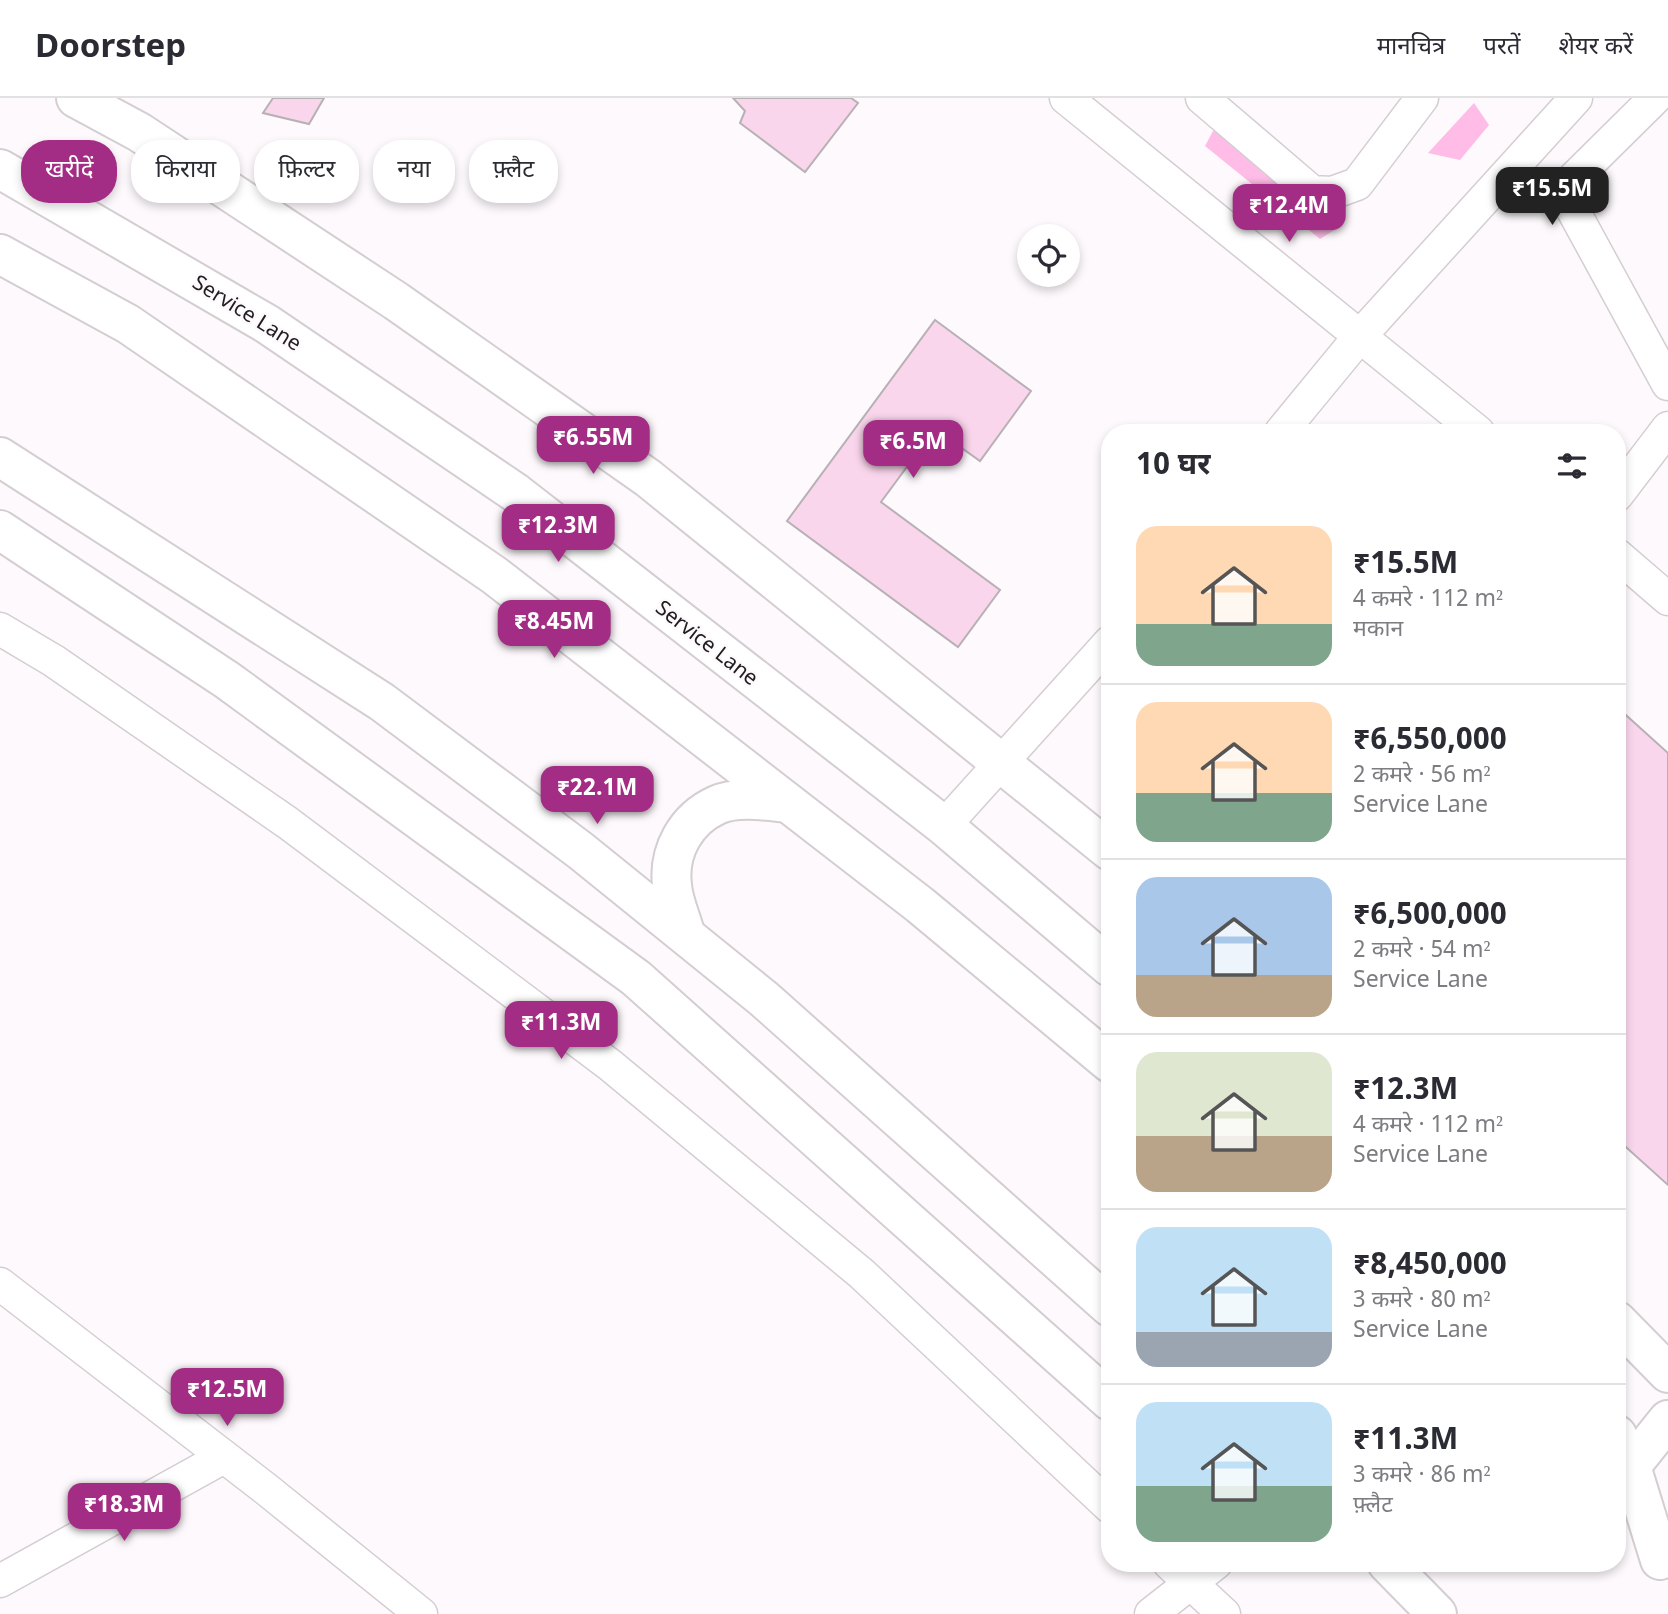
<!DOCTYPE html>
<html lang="hi">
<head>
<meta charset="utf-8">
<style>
	body { margin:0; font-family:Georgia,"Noto Sans Devanagari",serif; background:#f7f7f7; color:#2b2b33; height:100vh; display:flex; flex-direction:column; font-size:26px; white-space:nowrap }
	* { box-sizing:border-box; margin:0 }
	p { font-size:23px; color:#7c7c81 }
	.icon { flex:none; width:38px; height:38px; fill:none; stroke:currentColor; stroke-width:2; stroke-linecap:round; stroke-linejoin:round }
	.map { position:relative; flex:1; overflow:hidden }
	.sheet { position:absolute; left:1101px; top:326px; width:525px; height:1148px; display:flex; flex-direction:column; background:#fff; border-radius:28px; box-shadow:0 4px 10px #0003 }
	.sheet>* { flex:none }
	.banner { position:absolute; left:21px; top:42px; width:665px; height:63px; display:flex; gap:14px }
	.buttons { position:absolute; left:1017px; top:126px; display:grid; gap:14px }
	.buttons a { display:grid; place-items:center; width:63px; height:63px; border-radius:50%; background:#fff; box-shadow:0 4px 10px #0003; font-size:35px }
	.price { position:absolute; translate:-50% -60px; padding:0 16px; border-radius:14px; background:#a32c84; color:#fff; font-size:23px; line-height:46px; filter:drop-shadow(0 2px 4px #0008) }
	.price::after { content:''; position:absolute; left:50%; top:42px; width:21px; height:16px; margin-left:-10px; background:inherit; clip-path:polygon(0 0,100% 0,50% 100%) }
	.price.current { background:#222; color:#fff }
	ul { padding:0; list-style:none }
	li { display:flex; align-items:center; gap:21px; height:175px; padding:0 35px }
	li+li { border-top:2px solid #e1e1e2 }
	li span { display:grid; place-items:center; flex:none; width:196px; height:140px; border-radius:21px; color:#555 }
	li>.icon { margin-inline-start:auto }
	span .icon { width:84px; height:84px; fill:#fffc; stroke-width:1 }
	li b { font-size:30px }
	h2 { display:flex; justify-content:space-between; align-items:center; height:84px; padding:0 35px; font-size:30px }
	.chip { padding:0 24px; border-radius:28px; background:#fff; box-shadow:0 4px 10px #0003; font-size:24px; line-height:63px }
	.chip.current { background:#a32c84; color:#fff }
	header { display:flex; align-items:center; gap:42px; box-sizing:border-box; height:98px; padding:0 35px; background:#fff; border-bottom:2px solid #e1e1e2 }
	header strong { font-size:33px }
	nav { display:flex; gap:38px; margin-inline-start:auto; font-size:24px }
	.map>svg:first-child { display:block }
	.green { fill:#febce6 }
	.building { fill:#fad6ec; stroke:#b7b1b5; stroke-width:2 }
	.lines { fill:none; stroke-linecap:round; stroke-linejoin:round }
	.street-casing { stroke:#d4ced2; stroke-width:35 }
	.secondary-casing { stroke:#d4ced2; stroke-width:42 }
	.street { stroke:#fff; stroke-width:32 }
	.secondary { stroke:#fff; stroke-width:38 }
	.labels { text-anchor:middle; stroke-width:5; stroke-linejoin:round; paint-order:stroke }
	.street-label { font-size:21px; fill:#1f1d1e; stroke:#fef9fc }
</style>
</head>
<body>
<header>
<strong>Doorstep</strong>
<nav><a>मानचित्र</a><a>परतें</a><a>शेयर करें</a></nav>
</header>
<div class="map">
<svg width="1668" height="1516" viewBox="0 0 1668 1516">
	<rect width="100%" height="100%" fill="#fef9fc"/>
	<!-- green -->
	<g class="green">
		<polygon points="1474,5 1489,27 1460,62 1428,55"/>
		<polygon points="1213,33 1230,34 1312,103 1336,131 1320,141 1205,48"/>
	</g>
	<!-- building -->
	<g class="building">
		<polygon points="273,0 324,0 309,26 263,15"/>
		<polygon points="733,0 851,0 858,5 805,74 740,25 745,13"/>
		<polygon points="935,222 1031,293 980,363 935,331 881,404 1000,492 958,549 787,423"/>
		<polygon points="1617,609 1668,655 1668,1087 1617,1041"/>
	</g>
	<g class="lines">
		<defs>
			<g id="street">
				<polyline points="1066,0 1478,334"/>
				<polyline points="1202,0 1312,94 1332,95 1357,86 1422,0"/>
				<polyline points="1655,0 1562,92 1668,286"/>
				<polyline points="1281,334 1360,238 1576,0"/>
				<polyline points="1617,397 1668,330"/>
				<polyline points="1617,457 1668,501"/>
				<polyline points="0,531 54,563 288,725 610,967 862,1176 1110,1409"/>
				<polyline points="944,728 1110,544"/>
				<polyline points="0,1186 266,1391 421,1516"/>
				<polyline points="1169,1465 1224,1516"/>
				<polyline points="0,1483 222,1360"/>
				<polyline points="1151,1516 1216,1465"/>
			</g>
			<g id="secondary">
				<polyline points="76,0 139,34 396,203 648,380 1110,753"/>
				<polyline points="0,71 267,226 516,395 944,728 1110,869"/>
				<polyline points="0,156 128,226 494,477 920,807 1110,965"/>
				<polyline points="0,359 382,604 581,753 764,901 1110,1209"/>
				<polyline points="0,432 227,582 636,880 1110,1303"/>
				<path d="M685,835C681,820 673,803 672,787C668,753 686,721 717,707C737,698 767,703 788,705"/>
				<polyline points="1617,1223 1668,1275"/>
				<polyline points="1617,1337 1631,1368 1660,1462"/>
				<polyline points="1631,1368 1668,1322"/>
				<polyline points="1387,1465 1437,1516"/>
			</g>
		</defs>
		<!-- street casing -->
		<use href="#street" class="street-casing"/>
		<!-- secondary casing -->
		<use href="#secondary" class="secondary-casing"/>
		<!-- street -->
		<use href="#street" class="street"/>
		<!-- secondary -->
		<use href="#secondary" class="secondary"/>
	</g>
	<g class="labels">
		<!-- street labels -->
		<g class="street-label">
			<text transform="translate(247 215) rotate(32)" y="7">Service Lane</text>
			<text transform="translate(707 545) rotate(38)" y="7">Service Lane</text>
		</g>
	</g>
</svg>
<div class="buttons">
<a><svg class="icon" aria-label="locate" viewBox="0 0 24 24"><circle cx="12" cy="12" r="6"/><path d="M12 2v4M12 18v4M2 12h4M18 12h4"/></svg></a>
</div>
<b class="price current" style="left:1552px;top:129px">₹15.5M</b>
<b class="price" style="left:1289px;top:146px">₹12.4M</b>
<b class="price" style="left:593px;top:378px">₹6.55M</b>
<b class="price" style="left:913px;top:382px">₹6.5M</b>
<b class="price" style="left:558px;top:466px">₹12.3M</b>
<b class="price" style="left:554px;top:562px">₹8.45M</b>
<b class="price" style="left:597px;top:728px">₹22.1M</b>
<b class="price" style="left:561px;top:963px">₹11.3M</b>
<b class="price" style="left:227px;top:1330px">₹12.5M</b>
<b class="price" style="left:124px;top:1445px">₹18.3M</b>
<div class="banner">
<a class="chip current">खरीदें</a>
<a class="chip">किराया</a>
<a class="chip">फ़िल्टर</a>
<a class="chip">नया</a>
<a class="chip">फ़्लैट</a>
</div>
<section class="sheet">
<h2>10 घर<svg class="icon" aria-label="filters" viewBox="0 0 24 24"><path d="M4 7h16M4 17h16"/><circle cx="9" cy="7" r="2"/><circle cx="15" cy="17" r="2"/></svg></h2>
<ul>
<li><span style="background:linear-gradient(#ffd9b3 70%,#7fa58c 0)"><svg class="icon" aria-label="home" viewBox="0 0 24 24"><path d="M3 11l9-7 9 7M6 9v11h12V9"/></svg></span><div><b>₹15.5M</b><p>4 कमरे · 112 m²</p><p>मकान</p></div></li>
<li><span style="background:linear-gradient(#ffd9b3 65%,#7fa58c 0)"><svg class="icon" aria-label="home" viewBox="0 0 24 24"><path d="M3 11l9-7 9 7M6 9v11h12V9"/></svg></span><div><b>₹6,550,000</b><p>2 कमरे · 56 m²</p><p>Service Lane</p></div></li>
<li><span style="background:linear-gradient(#a9c7e8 70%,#b9a48a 0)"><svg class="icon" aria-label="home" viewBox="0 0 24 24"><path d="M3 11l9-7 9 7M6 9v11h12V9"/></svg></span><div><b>₹6,500,000</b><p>2 कमरे · 54 m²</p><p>Service Lane</p></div></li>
<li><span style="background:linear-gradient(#dfe7d0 60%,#b9a48a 0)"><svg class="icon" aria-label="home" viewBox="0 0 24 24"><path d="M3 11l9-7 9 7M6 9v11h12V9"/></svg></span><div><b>₹12.3M</b><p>4 कमरे · 112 m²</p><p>Service Lane</p></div></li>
<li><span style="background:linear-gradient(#bfe0f5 75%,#9aa5b1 0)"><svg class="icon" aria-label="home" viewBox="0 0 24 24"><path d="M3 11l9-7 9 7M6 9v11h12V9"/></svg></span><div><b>₹8,450,000</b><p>3 कमरे · 80 m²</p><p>Service Lane</p></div></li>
<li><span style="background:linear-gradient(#bfe0f5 60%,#7fa58c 0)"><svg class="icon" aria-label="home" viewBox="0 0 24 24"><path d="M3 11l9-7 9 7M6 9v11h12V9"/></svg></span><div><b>₹11.3M</b><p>3 कमरे · 86 m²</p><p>फ़्लैट</p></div></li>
</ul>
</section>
</div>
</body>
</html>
